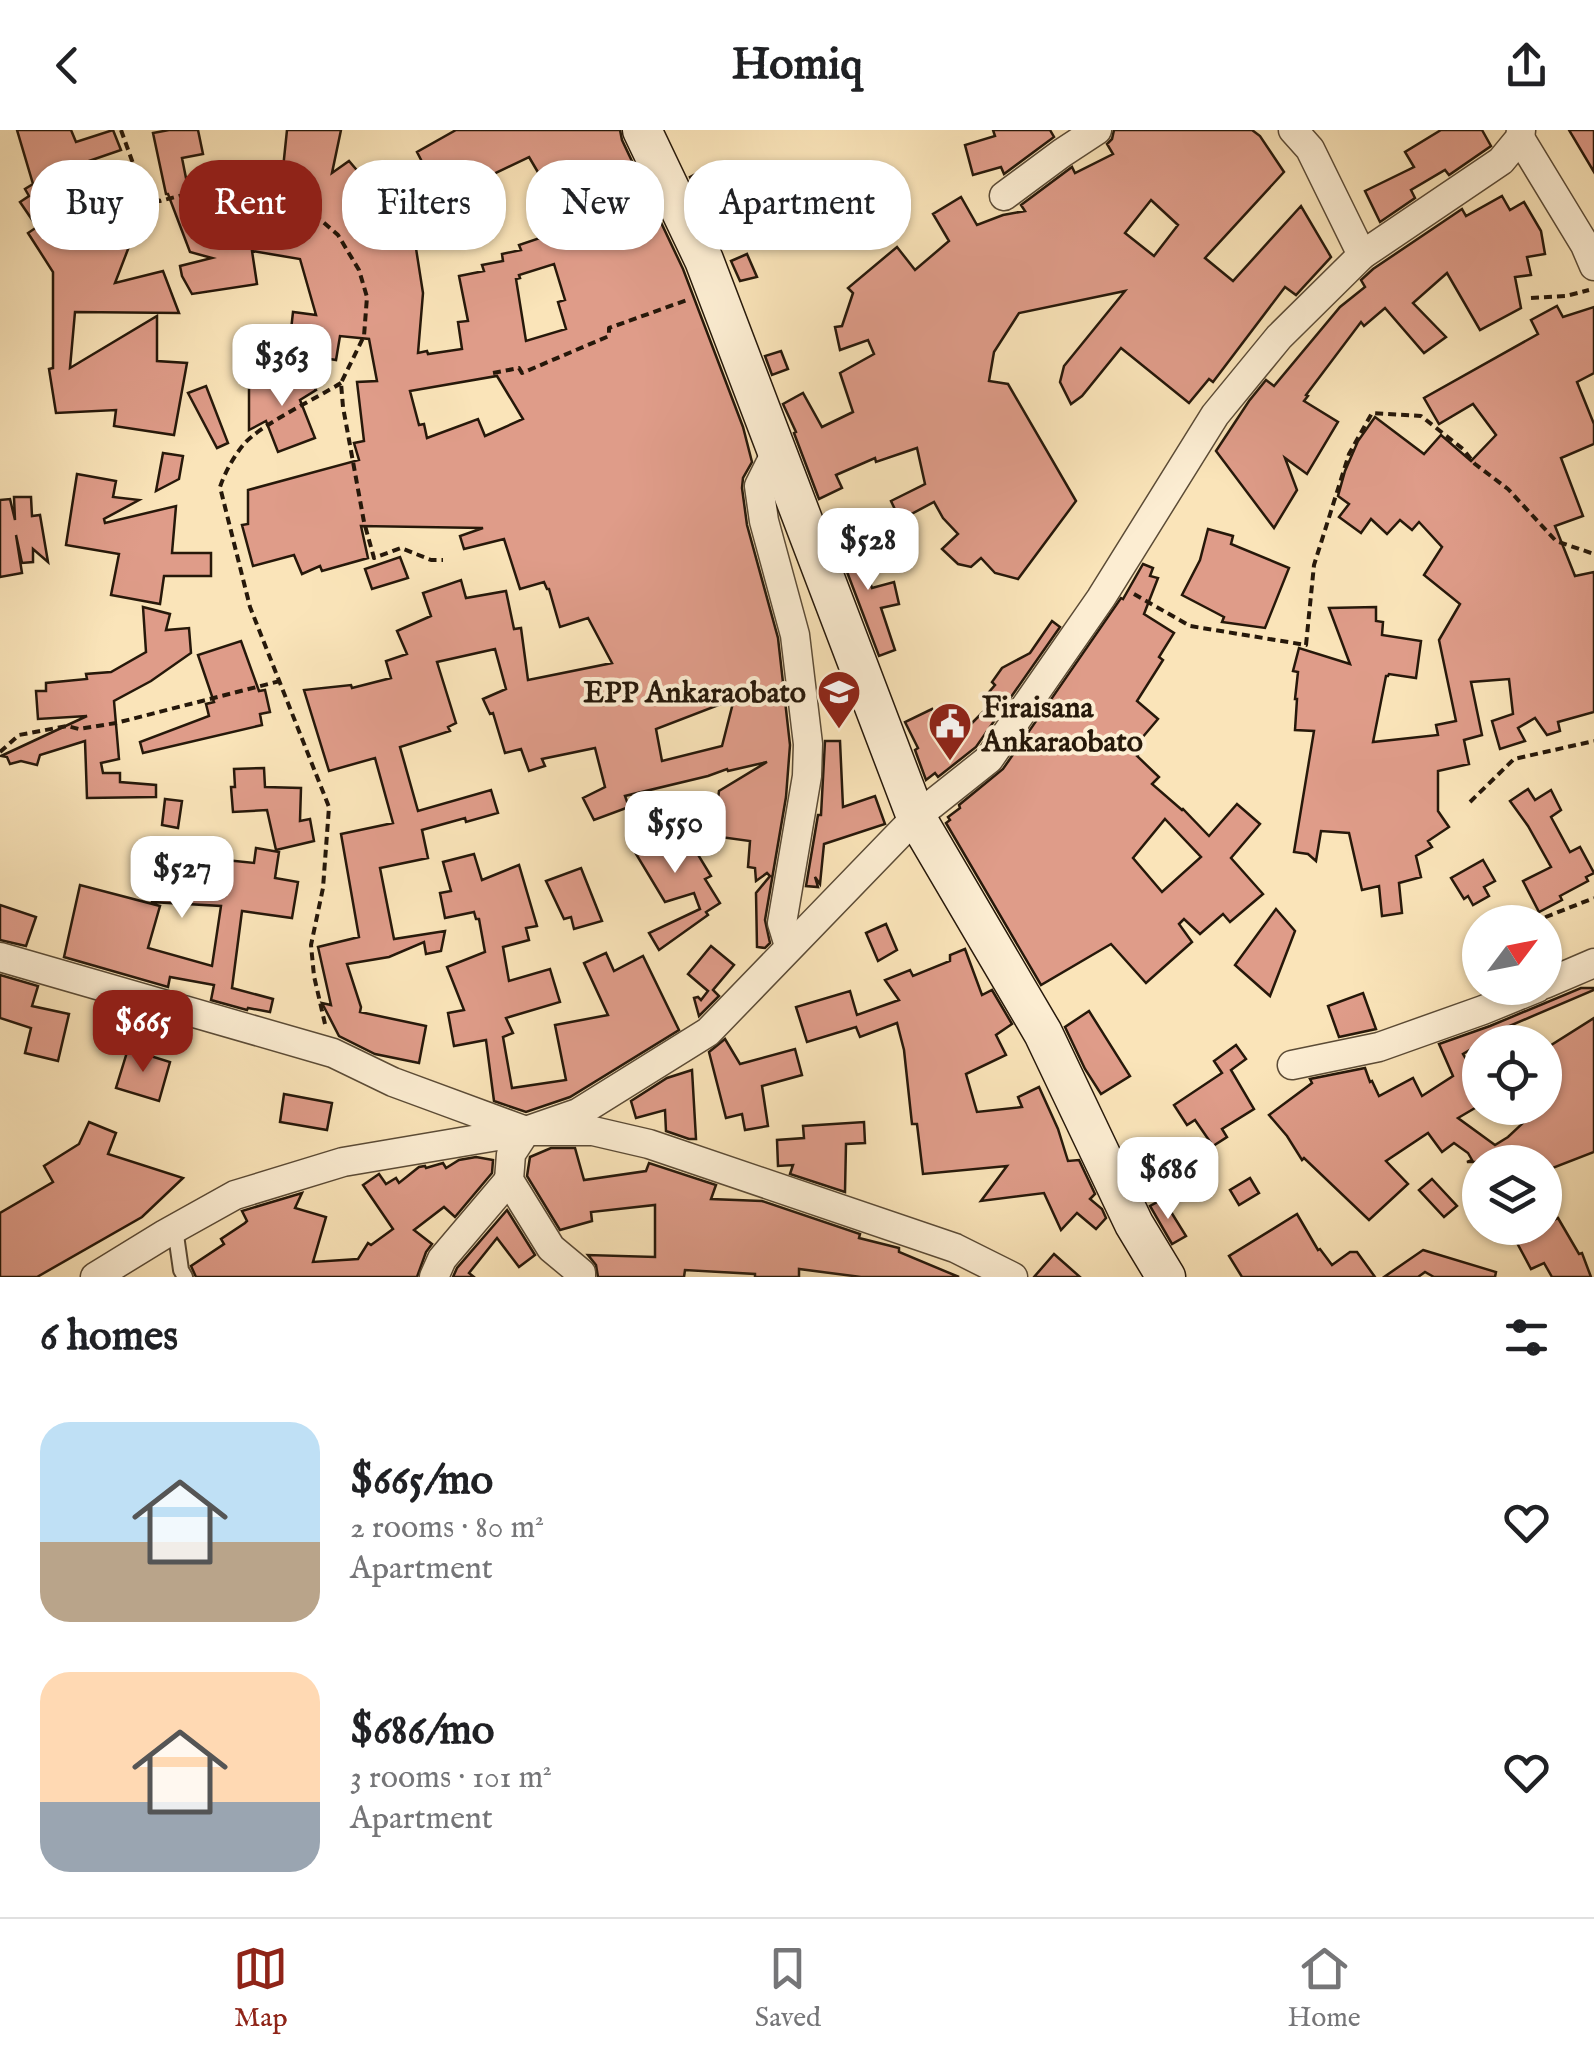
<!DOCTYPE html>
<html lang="en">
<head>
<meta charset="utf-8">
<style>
	body { margin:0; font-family:"IM FELL English",serif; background:#f6f6f6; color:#202124; height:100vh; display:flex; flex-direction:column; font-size:38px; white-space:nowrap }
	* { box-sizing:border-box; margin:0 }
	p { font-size:32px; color:#757577 }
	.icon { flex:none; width:55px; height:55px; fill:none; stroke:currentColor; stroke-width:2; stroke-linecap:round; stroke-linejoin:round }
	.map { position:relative; height:1147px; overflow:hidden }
	.sheet { display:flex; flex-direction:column; background:#fff; flex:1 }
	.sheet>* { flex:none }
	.banner { position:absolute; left:30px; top:30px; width:1000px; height:90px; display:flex; gap:20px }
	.needle { width:65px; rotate:58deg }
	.tools { position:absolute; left:1462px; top:775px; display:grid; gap:20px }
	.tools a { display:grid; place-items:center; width:100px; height:100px; border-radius:50%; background:#fff; box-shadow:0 2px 8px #0004; font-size:50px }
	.price { position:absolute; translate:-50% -85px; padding:0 22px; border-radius:20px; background:#fff; color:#222; font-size:32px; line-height:65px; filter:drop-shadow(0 2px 5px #0008) }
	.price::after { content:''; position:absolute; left:50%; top:60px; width:30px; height:22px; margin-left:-15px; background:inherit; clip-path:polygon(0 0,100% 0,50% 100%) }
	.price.current { background:#8f2418; color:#fff }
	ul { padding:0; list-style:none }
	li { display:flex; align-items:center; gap:30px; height:250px; padding:0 40px }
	li span { display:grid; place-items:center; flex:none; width:280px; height:200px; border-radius:30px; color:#555 }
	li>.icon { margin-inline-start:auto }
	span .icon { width:120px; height:120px; fill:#fffc; stroke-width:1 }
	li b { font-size:42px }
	h2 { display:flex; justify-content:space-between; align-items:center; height:120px; padding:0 40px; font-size:42px }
	.chip { padding:0 35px; border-radius:40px; background:#fff; box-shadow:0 2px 8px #0004; font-size:35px; line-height:90px }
	.chip.current { background:#8f2418; color:#fff }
	header { display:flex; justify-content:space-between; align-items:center; height:130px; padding:0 40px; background:#fff; font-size:45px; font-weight:700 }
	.tabs { display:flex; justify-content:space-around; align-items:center; height:140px; border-top:2px solid #e0e0e0; background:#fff; font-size:28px; color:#757577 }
	.tabs a { display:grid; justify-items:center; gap:5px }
	.tabs .current { color:#8f2418 }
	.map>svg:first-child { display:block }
	.building { fill:#df9c89; stroke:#26180a; stroke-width:2.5; fill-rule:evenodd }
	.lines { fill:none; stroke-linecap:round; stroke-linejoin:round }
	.lane-casing { stroke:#5b4b36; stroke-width:18 }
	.street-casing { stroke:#5b4b36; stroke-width:31 }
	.secondary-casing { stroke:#26180a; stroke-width:41 }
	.path { stroke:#26180a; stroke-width:4; stroke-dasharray:8 5; stroke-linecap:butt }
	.lane { stroke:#fcedd2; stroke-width:14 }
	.street { stroke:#fcedd2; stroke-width:28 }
	.secondary { stroke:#fcedd2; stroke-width:38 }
	.labels { text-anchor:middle; stroke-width:8; stroke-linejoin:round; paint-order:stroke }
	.poi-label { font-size:30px; font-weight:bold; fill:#26180a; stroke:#fcedd2; text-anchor:end }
</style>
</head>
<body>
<header><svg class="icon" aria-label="back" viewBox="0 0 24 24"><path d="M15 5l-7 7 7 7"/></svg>Homiq<svg class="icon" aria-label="share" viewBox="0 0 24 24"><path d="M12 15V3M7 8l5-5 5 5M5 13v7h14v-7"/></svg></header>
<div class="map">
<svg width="1594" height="1147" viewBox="0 0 1594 1147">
	<rect width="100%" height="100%" fill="#fae4b9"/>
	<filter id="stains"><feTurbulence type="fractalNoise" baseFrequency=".002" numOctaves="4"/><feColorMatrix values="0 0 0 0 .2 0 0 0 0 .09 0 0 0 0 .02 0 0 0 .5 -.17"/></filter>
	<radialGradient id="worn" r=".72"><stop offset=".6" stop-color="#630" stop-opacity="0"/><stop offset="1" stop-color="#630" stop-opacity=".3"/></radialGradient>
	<!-- building -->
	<g class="building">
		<polygon points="17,0 71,0 76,12 113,0 121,20 83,33 101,73 95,75 98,79 85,82 106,88 130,114 115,153 163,141 179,183 75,182 70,238 157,186 157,231 187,233 174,305 114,296 116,280 56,283 49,239 53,238 53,142 28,103 37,97 20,72 29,66 25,59 33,54"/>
		<path d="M169,0H198L203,24L182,28L191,73L218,63L225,82L240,75L255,108L262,73L279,77L287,0H341L332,43L349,31L361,45L355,50L370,77L393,65L398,74L432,51L417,22L456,0H620L622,10L683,139L743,297L752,332L743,348L742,358L747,395L778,508L790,615L786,667L765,790L770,813L765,818L757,817L756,763L770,746L767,743L756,751L755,738L748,737L750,711L713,706L719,661L767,632L728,641L727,639L708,646L625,666L629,677L594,690L583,668L605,657L595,618L542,629L545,636L529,641L521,619L505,623L493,583L490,584L483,569L506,559L495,519L437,532L456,593L448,597L450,601L400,617L418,681L491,660L498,683L466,692L465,688L422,700L428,728L380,738L394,809L445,801L441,821L426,824L424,812L389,827L347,834L361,877L360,882L426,896L419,933L375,924L339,906L322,873L331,875L318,817L359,807L341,704L393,693L375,628L329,641L304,560L351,555L352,558L391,548L386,531L407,524L397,501L431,486L423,463L461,450L466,468L506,461L514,499L521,498L528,550L612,533L588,488L560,497L549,459H547L544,452L520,459L504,409L464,419L460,406L483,398L361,396L368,428L322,441L320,436L302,444L294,425L253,436L242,395L248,394V360L359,330L354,313L364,311L357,252L377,251L369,209L340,206L336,230L300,224L304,201L291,200L293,182L316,185L300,129L252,121L257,154L192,164L182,146L180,136L212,128L190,122L168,64H166L153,3ZM529,27L539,44L543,42L560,92L550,95L552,104L519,115L521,120L502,124L503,131L482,135L484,141L459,146L468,191L458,192L462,219L428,224L427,221L418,223L423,163L415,112L446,93L452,104L472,92L466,83L495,64L485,48ZM554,134L565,170L558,172L566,199L526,211L516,149L520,148L519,145ZM497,246L523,289L485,306L478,289L427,308L424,294L419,295L410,261ZM734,569L722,616L662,631L656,599Z"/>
		<polygon points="993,0 1050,0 1054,7 1004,44 1001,37 973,45 965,15 995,6"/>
		<path d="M1114,0H1252L1260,6L1284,42L1205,128L1233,151L1301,76L1331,127L1296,165L1285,157L1213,252L1209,249L1189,273L1121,218L1082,266L1071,274L1060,252L1064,236L1125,161L1019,183L994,222L989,251L1008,254L1076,371L1018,449L995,443L981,428L971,437L958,434L942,419L958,404L943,388L934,372L900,390L891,371L925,354L917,318L876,332L875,328L836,345L842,358L819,369L794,303L796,302L783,274L803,263L822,297L853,282L840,243L874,224L868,210L840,220L835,197L842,196L853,163L848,158L897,117L915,140L949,111L933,84L961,67L977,95L1003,85L1025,81L1021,75L1072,37L1075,43L1113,24L1107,14L1112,9ZM1151,70L1178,95L1154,126L1125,103Z"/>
		<polygon points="1441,0 1482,0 1491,16 1449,45 1445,40 1411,60 1415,68 1380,92 1365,61 1414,37 1405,22"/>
		<polygon points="1569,0 1594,0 1594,42"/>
		<polygon points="711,36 730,71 725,75 738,105 723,114 690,47"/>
		<polygon points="1502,66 1510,80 1524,72 1541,101 1545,124 1527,127 1531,145 1515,147 1521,178 1480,200 1447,143 1413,173 1446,207 1424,223 1385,178 1364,196 1361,192 1306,265 1308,266 1304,271 1338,292 1307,344 1285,328 1297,360 1274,398 1216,321 1249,271 1266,250 1274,256 1340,177 1365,157 1361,150 1373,139 1462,79 1466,86"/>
		<polygon points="747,124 757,147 740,151 731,131"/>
		<polygon points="1557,176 1563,187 1594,177 1594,243 1577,252 1594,294 1594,314 1561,328 1583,386 1555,396 1575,446 1594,442 1594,582 1558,592 1560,601 1547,605 1535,588 1518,598 1525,611 1500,619 1492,591 1513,584 1509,549 1471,552 1482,605 1464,610 1469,634 1438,641 1438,681 1449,697 1428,711 1432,717 1416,726 1421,747 1399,753 1402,783 1382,786 1379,756 1362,760 1349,703 1321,701 1316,731 1308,724 1294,722 1314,601 1295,600 1297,569 1295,569 1298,542 1293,541 1299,518 1350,534 1329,478 1376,477 1376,491 1383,492 1382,505 1421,511 1416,548 1389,544 1388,546 1386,546 1373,612 1438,605 1436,595 1456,591 1439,510 1460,474 1424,445 1442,417 1419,392 1412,400 1400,390 1387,404 1371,389 1361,403 1339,387 1349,374 1338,366 1345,341 1358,311 1375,287 1424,324 1441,305 1471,331 1496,305 1473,274 1439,294 1424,268 1538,204 1531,190"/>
		<polygon points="781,221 788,239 772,245 765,226"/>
		<polygon points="299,232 316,260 300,270 315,308 278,322 266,291 249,300 249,252 296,249"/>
		<polygon points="206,256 228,313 217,318 188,263"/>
		<polygon points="163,323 183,326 179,349 156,361"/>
		<polygon points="77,344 116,351 113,367 139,370 104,389 105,393 176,376 172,423 211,423 211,446 164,446 160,474 111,465 119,424 66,415"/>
		<polygon points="14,367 31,367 32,386 40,385 48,432 33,419 33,432 22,433 16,405 22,443 0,447 0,370 10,369 15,390"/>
		<polygon points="849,397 872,458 894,452 899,474 881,478 895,520 879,526 833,405"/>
		<polygon points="1208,399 1233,406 1231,414 1289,438 1265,498 1222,492 1224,487 1182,465 1200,430"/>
		<polygon points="400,427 408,448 372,459 365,439"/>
		<path d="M1143,434L1153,438L1150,446L1158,448L1144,484L1174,503L1159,527L1163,530L1137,571L1158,589L1136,615L1142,620L1137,626L1159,647L1152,654L1182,680L1183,679L1209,706L1237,674L1260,694L1231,728L1263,764L1230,792L1223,784L1200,804L1184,789L1179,794L1192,812L1146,853L1111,814L1041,855L946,693L950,690L948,687L960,678L959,675L1003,639L1121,468L1123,469ZM1165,689L1201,727L1162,762L1133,728Z"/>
		<polygon points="143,477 170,484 166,500 189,498 191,523 151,551 114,571 119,629 101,633 103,643 120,643 120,652 156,655 156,667 87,668 85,611 40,625 37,635 21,631 10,634 7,627 1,626 87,586 38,589 36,561 46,561 46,553 87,549 86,544 111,542 146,522"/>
		<polygon points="1052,491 1060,497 976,617 938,647 935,643 926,650 915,620 918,618 905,592 932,579 939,595 949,588 961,604 990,575 983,569 995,555 992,552 1002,538 1030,523"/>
		<polygon points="241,511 259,561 265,560 270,582 260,584 262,595 143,623 140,612 209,586 206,574 214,572 198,525"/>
		<polygon points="825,611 840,611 843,677 875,666 885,694 824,714 820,754 815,747 818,757 806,756 818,685 821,685"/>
		<polygon points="264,638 265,657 301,658 300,691 310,689 314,711 276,720 267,680 233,682 231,657 235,657 234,639"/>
		<polygon points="1528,659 1535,670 1551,660 1561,680 1551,687 1570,722 1580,717 1594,743 1586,747 1588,751 1560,766 1562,770 1539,782 1523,751 1551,737 1528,696 1510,671"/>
		<polygon points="165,669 182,671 178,698 162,695"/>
		<polygon points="670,690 677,690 711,746 705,749 720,773 706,782 708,785 659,820 649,803 700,779 694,763 665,772 633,719 633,712"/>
		<polygon points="189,714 216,715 216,729 254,733 256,718 279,722 275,748 298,752 292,788 242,781 232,858 273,869 270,882 248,878 247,880 211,870 214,855 170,847 168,857 64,827 80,755 160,776 148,818 212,836 221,776 152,772 153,738 189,740"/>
		<polygon points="474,724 482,750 519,735 537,796 526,798 529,810 503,817 509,851 550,839 560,872 506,888 513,903 503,907 512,958 566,950 555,895 608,885 584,833 606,823 614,841 643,826 679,900 570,967 526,982 494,971 486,910 454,916 448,883 464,880 447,837 485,822 479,789 476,789 474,782 445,788 440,763 451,761 443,732"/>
		<polygon points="1483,730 1495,751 1484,757 1489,766 1473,775 1468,766 1464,769 1451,748"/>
		<polygon points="581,738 602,791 574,799 571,787 564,789 546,751"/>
		<polygon points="0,775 36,787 26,816 0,810"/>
		<polygon points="1276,779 1295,801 1270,866 1235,835"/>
		<polygon points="886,794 897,820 878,831 866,803"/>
		<polygon points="711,816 734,835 713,860 719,866 699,886 694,868 698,867 701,870 708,861 688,844"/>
		<polygon points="965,819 982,865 992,860 1012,894 996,905 1006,925 966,944 977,982 1022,977 1018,967 1039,957 1058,999 1068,1031 1079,1030 1095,1064 1090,1069 1102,1079 1106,1088 1096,1099 1077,1083 1061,1100 1044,1063 981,1071 1007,1036 923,1044 917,994 912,994 904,920 897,893 860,907 856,897 807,912 796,877 850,861 857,885 899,870 885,850 910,840 913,846 950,831 950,825"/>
		<polygon points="0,845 38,856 32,876 69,884 58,931 25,923 31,898 0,888"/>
		<polygon points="1581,858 1594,858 1594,860 1507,897 1518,912 1480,912 1480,914 1463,924 1480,953 1480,975 1458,988 1495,1015 1508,1007 1539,978 1545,978 1545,919 1594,888 1594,1022 1545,1041 1545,1032 1467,1032 1472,1030 1468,1023 1454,1013 1442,1022 1428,1003 1386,1031 1408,1054 1369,1090 1304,1028 1302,1030 1287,1006 1269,985 1312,953 1310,949 1365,938 1370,952 1372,951 1379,966 1413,948 1422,966 1453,946 1439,914 1490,896"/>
		<polygon points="1363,863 1376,899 1339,907 1328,876"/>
		<polygon points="1089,881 1130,946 1101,964 1085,939 1065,897"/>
		<polygon points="725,909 740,934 795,919 802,945 762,956 768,996 745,1000 742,984 726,988 709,922"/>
		<polygon points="1236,915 1246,929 1231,940 1254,979 1222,999 1227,1007 1213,1016 1195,990 1187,995 1174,975 1222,943 1214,931"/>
		<polygon points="128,919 170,932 159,971 116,958"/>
		<polygon points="692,940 696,1009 689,1009 666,1001 665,980 636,988 631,971 667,948"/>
		<polygon points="284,964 332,973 327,1000 280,992"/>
		<polygon points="89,992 116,1003 108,1024 183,1048 142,1087 37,1147 0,1147 0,1083 53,1052 44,1036 79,1014"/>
		<polygon points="864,992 865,1013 846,1014 845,1062 790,1044 793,1035 778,1036 777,1010 804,1008 803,996"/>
		<polygon points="1152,1014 1158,1014 1169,1027 1155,1038 1142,1021"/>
		<polygon points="551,1018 575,1018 584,1050 646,1041 649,1033 716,1055 711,1069 762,1071 860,1104 859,1108 899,1118 899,1122 959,1147 861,1147 799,1139 799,1147 755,1147 755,1144 685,1140 684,1147 598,1147 596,1135 588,1125 655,1127 655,1075 591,1082 592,1091 560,1100 527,1046 530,1027"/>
		<polygon points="476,1027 493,1030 492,1043 455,1087 444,1077 414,1100 432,1114 426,1122 417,1147 196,1147 191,1136 224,1114 221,1109 245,1093 247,1091 242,1081 302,1063 295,1078 326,1087 313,1132 358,1129 368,1113 371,1115 393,1099 363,1055 379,1044 386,1054 396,1048 399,1053 419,1037 425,1036 426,1038 443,1033 446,1038 459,1030"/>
		<polygon points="1250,1048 1259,1063 1239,1075 1230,1060"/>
		<polygon points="1432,1049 1457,1076 1444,1087 1419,1060"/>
		<polygon points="1163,1069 1186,1106 1172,1114 1150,1076"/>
		<polygon points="507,1080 535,1125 519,1137 497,1108 469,1143 474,1147 453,1147 457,1138"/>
		<polygon points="1297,1084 1318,1120 1320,1119 1332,1135 1350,1122 1357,1122 1375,1147 1242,1147 1229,1126"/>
		<polygon points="1558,1088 1579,1124 1582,1123 1591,1147 1552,1147 1544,1133 1531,1139 1516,1111 1540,1098 1545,1098 1545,1095"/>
		<polygon points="1423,1120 1496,1142 1495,1147 1434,1147 1425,1142 1418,1147 1384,1147"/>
		<polygon points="1054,1124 1080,1147 1034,1147"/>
	</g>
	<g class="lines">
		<defs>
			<polyline id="lane" points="175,1098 181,1140 185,1147"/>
			<g id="street">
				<polyline points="1293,0 1310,19 1362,125"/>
				<polyline points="1520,8 1585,115 1594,136"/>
				<polyline points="1004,66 1062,23 1097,0"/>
				<polyline points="776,322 759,356 764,391 795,505 808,614 807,646 782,793 789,816"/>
				<polyline points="0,827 333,923 393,952 526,1001 593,1001 649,1014 955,1118 1013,1147"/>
				<polyline points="1545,854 1594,833"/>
				<polyline points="1292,935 1379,917 1483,880 1537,858"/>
				<polyline points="526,1001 511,1024 509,1050 551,1118 581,1143 581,1147"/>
				<polyline points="95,1147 165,1104 235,1065 343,1032 526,1001 578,983 708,902 916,687 989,629 1101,468 1215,285 1279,207 1362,125 1501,31 1520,8 1521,0"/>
				<polyline points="434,1147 442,1129 509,1050"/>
			</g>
			<polyline id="secondary" points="642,0 704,130 916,687 1043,903 1134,1094 1166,1147"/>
		</defs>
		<!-- lane casing -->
		<use href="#lane" class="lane-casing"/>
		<!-- street casing -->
		<use href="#street" class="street-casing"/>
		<!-- secondary casing -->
		<use href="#secondary" class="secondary-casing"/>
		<!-- path -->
		<g class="path">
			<polyline points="121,0 140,53 149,67 160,71 217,56 263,59 308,79 338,105 359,140 367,167 364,206 341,253 343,277 364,392 374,428 401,418 431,430 443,430"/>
			<polyline points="1531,168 1566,166 1589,160"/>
			<polyline points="493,243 519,238 522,243 609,206 609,198 687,170"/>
			<polyline points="1134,464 1190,496 1306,515 1314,435 1349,324 1372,283 1421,286 1463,319 1475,334 1508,359 1556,411 1594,424"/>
			<polyline points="0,622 19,605 67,596 79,599 116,593 280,551"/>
			<polyline points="1470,672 1514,629 1594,611"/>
			<polyline points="1533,792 1594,768"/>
			<path d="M325,894L314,846L311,815L323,758L329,677L250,477L220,357C225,342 234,326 244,314C260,295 317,268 341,253"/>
		</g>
		<!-- lane -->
		<use href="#lane" class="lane"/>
		<!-- street -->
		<use href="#street" class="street"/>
		<!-- secondary -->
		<use href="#secondary" class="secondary"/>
	</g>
	<!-- icons -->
	<defs>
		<symbol id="school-pin" viewBox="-11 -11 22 30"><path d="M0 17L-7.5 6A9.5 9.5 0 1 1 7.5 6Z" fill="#8f2418" stroke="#fcedd2"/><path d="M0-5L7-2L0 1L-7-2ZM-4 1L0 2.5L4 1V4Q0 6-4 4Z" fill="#fff"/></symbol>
		<symbol id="civic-pin" viewBox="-11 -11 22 30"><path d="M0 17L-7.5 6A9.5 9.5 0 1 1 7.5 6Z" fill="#8f2418" stroke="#fcedd2"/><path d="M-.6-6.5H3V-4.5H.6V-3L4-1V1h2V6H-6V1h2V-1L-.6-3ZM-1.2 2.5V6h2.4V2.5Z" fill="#fff"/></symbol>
	</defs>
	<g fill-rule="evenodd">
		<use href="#school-pin" x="814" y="537" width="50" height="68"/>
		<use href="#civic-pin" x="925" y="569" width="50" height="68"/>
	</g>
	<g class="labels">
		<!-- poi labels -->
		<g class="poi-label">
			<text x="806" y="572">EPP Ankaraobato</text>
			<text x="982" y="587" text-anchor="start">Firaisana<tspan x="982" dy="34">Ankaraobato</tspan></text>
		</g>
	</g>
	<rect width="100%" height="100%" filter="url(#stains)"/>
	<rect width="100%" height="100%" fill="url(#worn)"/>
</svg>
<div class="tools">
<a><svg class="needle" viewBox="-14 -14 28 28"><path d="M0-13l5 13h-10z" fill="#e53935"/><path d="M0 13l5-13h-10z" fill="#757577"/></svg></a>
<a><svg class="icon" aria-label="locate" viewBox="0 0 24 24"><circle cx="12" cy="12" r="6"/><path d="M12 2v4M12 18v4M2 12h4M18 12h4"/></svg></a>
<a><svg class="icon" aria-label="layers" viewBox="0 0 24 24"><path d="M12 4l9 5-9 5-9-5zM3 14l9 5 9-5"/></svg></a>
</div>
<b class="price" style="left:282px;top:279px">$363</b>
<b class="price" style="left:868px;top:463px">$528</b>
<b class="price" style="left:675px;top:746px">$550</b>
<b class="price" style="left:182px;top:791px">$527</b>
<b class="price current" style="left:143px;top:945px">$665</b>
<b class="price" style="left:1168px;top:1092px">$686</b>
<div class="banner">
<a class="chip">Buy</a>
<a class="chip current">Rent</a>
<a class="chip">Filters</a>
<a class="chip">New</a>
<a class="chip">Apartment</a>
</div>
</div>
<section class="sheet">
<h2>6 homes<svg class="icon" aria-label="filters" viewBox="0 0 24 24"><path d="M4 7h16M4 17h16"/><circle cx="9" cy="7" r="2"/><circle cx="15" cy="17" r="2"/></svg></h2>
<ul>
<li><span style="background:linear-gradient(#bfe0f5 60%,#b9a48a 0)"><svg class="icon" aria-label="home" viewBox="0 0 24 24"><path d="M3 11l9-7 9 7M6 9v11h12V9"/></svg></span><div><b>$665/mo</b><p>2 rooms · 80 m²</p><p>Apartment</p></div><svg class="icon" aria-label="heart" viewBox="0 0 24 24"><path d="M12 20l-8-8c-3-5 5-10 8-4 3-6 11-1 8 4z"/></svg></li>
<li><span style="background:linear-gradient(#ffd9b3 65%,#9aa5b1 0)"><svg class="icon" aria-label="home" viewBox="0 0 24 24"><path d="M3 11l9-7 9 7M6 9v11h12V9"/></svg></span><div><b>$686/mo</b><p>3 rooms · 101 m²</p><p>Apartment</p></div><svg class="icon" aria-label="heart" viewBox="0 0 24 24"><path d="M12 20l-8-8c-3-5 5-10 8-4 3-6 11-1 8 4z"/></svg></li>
</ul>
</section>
<nav class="tabs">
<a class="current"><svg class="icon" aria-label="map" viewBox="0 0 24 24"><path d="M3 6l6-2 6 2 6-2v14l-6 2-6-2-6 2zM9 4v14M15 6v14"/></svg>Map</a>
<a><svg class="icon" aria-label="saved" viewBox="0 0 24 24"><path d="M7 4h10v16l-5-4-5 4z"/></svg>Saved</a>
<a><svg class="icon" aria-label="home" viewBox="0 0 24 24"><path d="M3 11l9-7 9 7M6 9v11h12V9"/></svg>Home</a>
</nav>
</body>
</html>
